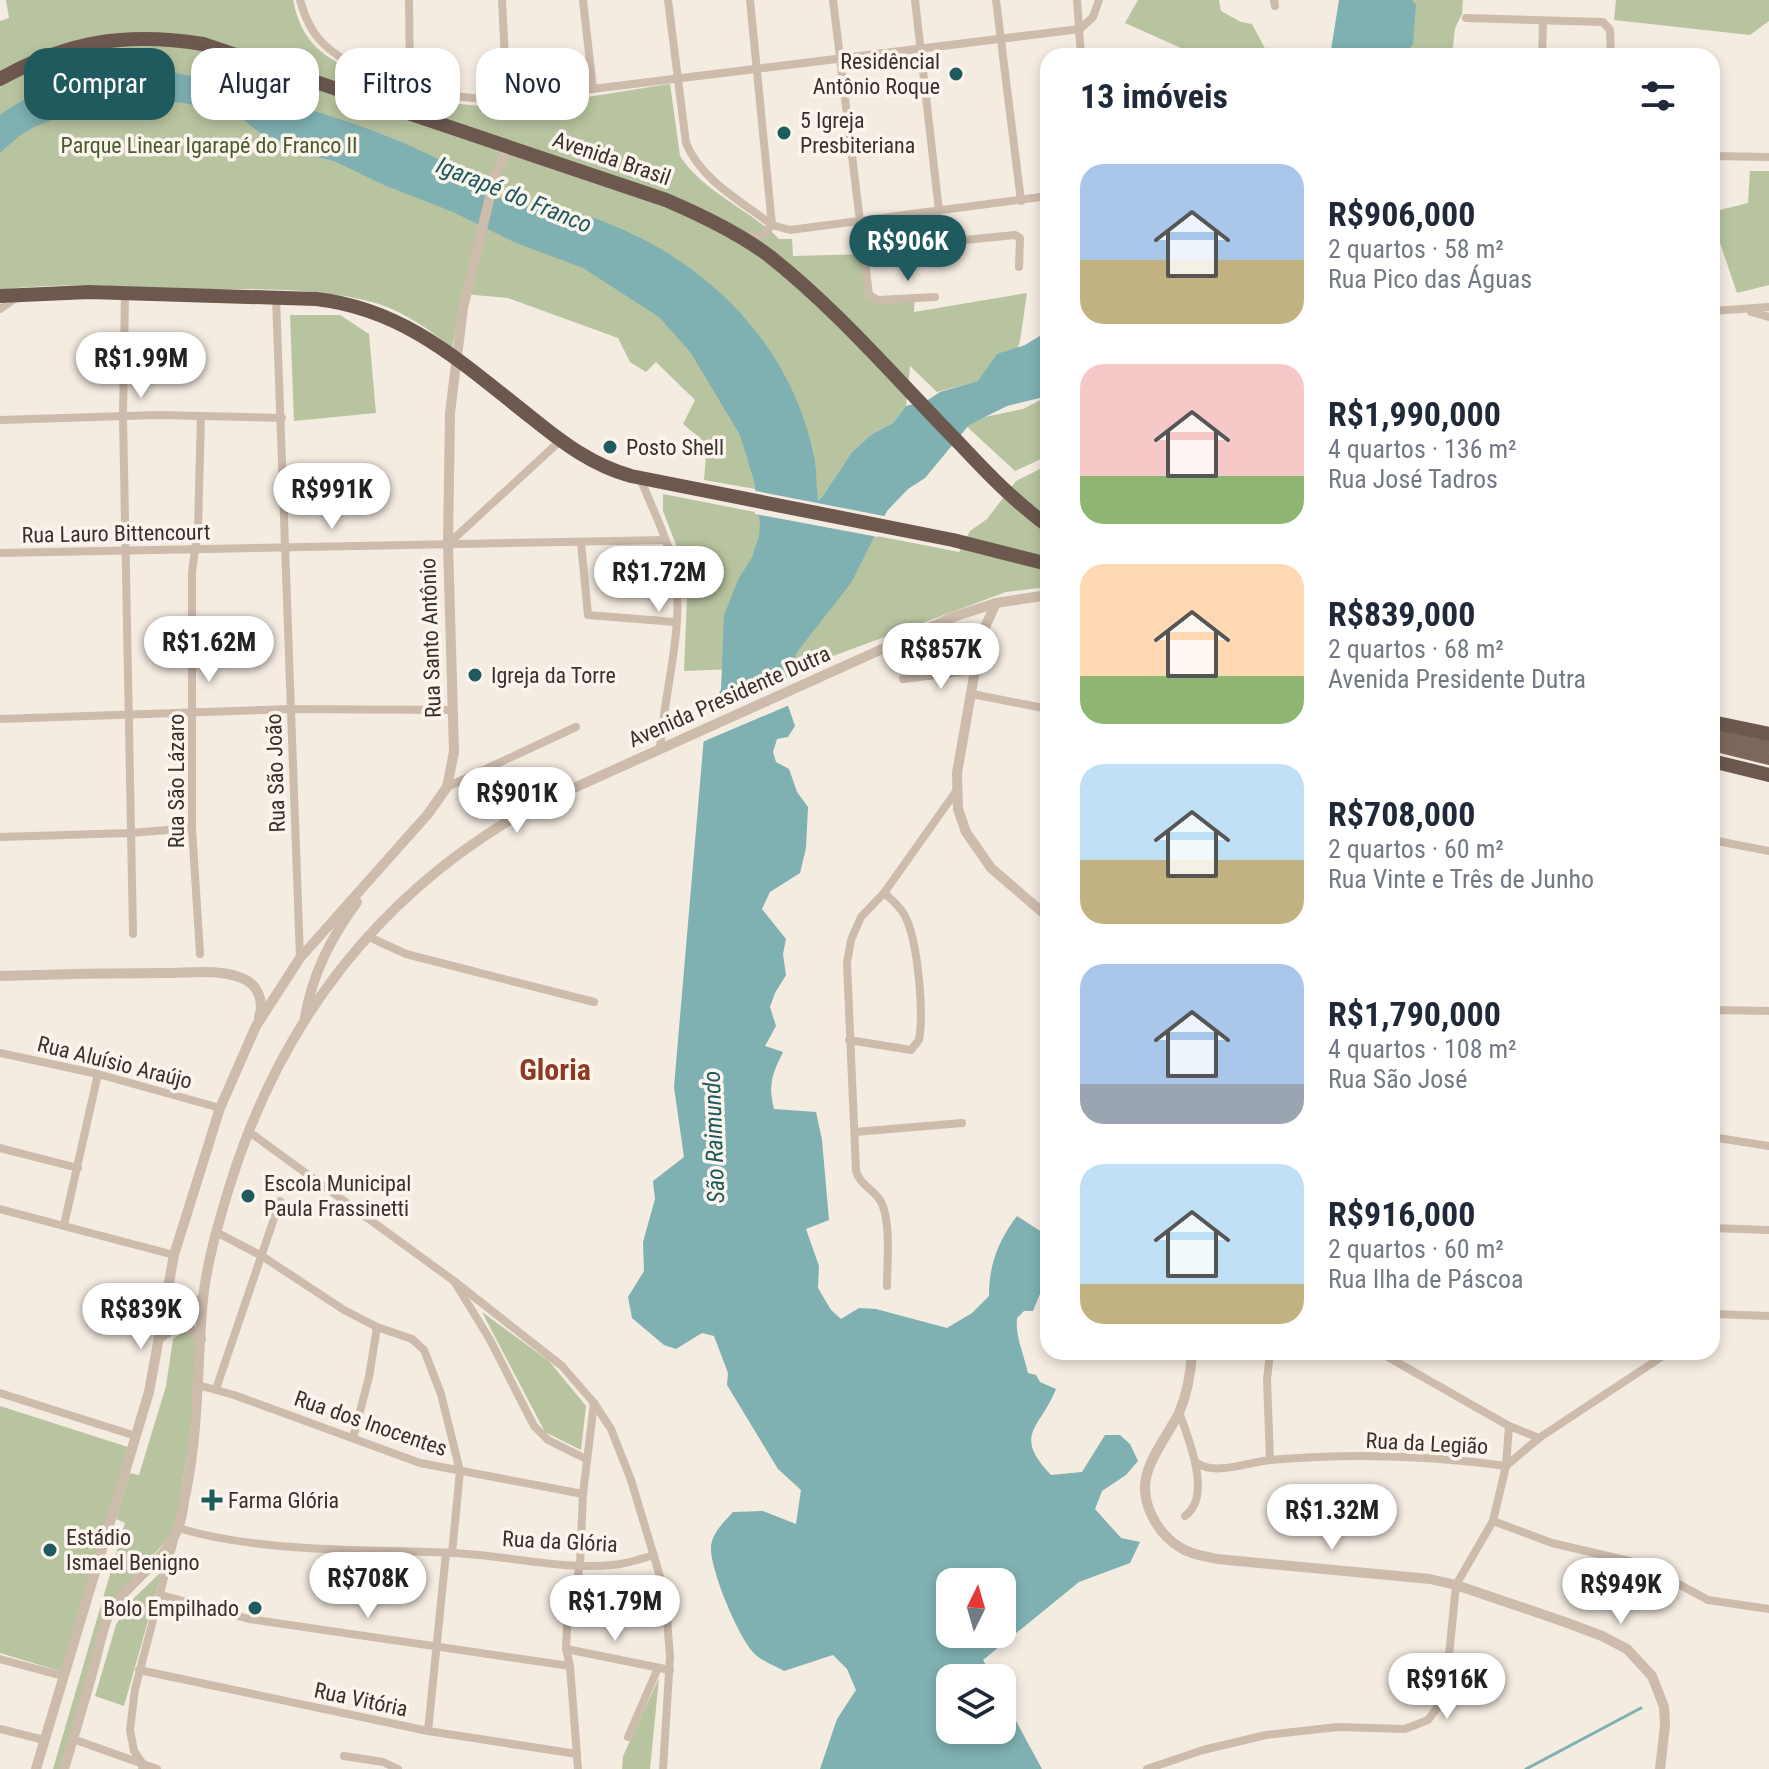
<!DOCTYPE html>
<html lang="pt">
<head>
<meta charset="utf-8">
<style>
	body { margin:0; font-family:"Roboto Condensed",sans-serif; background:#f2f2f3; color:#1f2937; height:100vh; display:flex; flex-direction:column; font-size:30px; white-space:nowrap }
	* { box-sizing:border-box; margin:0 }
	p { font-size:26px; color:#747a83 }
	.icon { flex:none; width:44px; height:44px; fill:none; stroke:currentColor; stroke-width:2; stroke-linecap:round; stroke-linejoin:round }
	.map { position:relative; flex:1; overflow:hidden }
	.sheet { position:absolute; left:1040px; top:48px; width:680px; height:1312px; display:flex; flex-direction:column; background:#fff; border-radius:24px; box-shadow:0 4px 12px #0003 }
	.sheet>* { flex:none }
	.hud { position:absolute; left:24px; top:48px; width:760px; height:72px; display:flex; gap:16px }
	.needle { width:52px; rotate:5deg }
	.fabs { position:absolute; left:936px; top:1568px; display:grid; gap:16px }
	.fabs a { display:grid; place-items:center; width:80px; height:80px; border-radius:16px; background:#fff; box-shadow:0 4px 12px #0003; font-size:40px }
	.price { position:absolute; translate:-50% -68px; padding:0 18px; border-radius:28px; background:#fff; color:#222; font-size:26px; line-height:52px; filter:drop-shadow(0 2px 4px #0008) }
	.price::after { content:''; position:absolute; left:50%; top:48px; width:24px; height:18px; margin-left:-12px; background:inherit; clip-path:polygon(0 0,100% 0,50% 100%) }
	.price.current { background:#1f5a5e; color:#fff }
	ul { padding:0; list-style:none }
	li { display:flex; align-items:center; gap:24px; height:200px; padding:0 40px }
	li span { display:grid; place-items:center; flex:none; width:224px; height:160px; border-radius:24px; color:#555 }
	li>.icon { margin-inline-start:auto }
	span .icon { width:96px; height:96px; fill:#fffc; stroke-width:1 }
	li b { font-size:34px }
	h2 { display:flex; justify-content:space-between; align-items:center; height:96px; padding:0 40px; font-size:34px }
	.tag { padding:0 28px; border-radius:24px; background:#fff; box-shadow:0 4px 12px #0003; font-size:28px; line-height:72px }
	.tag.current { background:#1f5a5e; color:#fff }
	.map>svg:first-child { display:block }
	.green { fill:#b8c4a0 }
	.water { fill:#7fb0b2; fill-rule:evenodd }
	.pier { fill:#f4ebe1 }
	.lines { fill:none; stroke-linecap:round; stroke-linejoin:round }
	.stream { stroke:#7fb0b2; stroke-width:3 }
	.minor { stroke:#cdbbac; stroke-width:8 }
	.tertiary { stroke:#cdbbac; stroke-width:10 }
	.primary { stroke:#7d675c; stroke-width:12 }
	.trunk { stroke:#6c584f; stroke-width:14 }
	.poi-dot { fill:#1f5a5e; stroke:#fbf5ee; stroke-width:3 }
	.labels { text-anchor:middle; stroke-width:7; stroke-linejoin:round; paint-order:stroke }
	.poi-label { font-size:22px; fill:#3b302b; stroke:#fbf5ee; text-anchor:start }
	.park-label { font-size:22px; fill:#4a5a2e; stroke:#fbf5ee }
	.street-label { font-size:22px; fill:#3b302b; stroke:#fbf5ee }
	.water-label { font-size:24px; font-style:italic; fill:#1f5a5e; stroke:#fbf5ee }
	.district-label { font-size:30px; font-weight:bold; fill:#8c3b22; stroke:#fbf5ee }
</style>
</head>
<body>
<div class="map">
<svg width="1769" height="1769" viewBox="0 0 1769 1769">
	<rect width="100%" height="100%" fill="#f4ebe1"/>
	<!-- green -->
	<g class="green">
		<path d="M6,0H293C302,45 325,58 364,75C391,87 423,100 451,103C523,113 598,94 670,84L680,156C703,192 749,209 779,239H792L793,256L868,254L873,299L915,297L914,312L1027,293L1020,341L1010,369L990,378L937,392L910,366L906,406L893,423L872,434L852,452L822,497L817,500L704,480L707,444L683,424L695,400L656,362L646,372L630,362L618,338L508,298L463,294L452,348C430,330 406,313 379,304C317,285 248,290 184,289C122,287 61,282 0,290V21L9,18Z"/>
		<polygon points="1138,0 1219,0 1221,11 1241,22 1252,24 1269,56 1204,56 1203,52 1181,48 1125,23"/>
		<polygon points="1412,0 1463,0 1462,14 1455,28 1452,56 1394,56 1415,5"/>
		<polygon points="1616,0 1769,0 1769,21 1750,35 1614,20"/>
		<polygon points="1750,171 1769,171 1769,285 1737,293 1712,219 1712,212 1748,203"/>
		<polygon points="290,315 340,315 369,334 376,413 294,421"/>
		<polygon points="1048,396 1048,456 1015,471 962,422 1023,409"/>
		<polygon points="1048,465 1048,587 1006,592 806,666 684,671 688,576 663,511 663,494 959,552 970,531 987,519 1016,481"/>
		<polygon points="482,1312 549,1361 586,1406 581,1450 545,1432"/>
		<polygon points="184,1331 192,1333 199,1342 193,1419 175,1531 112,1601 61,1769 53,1769 125,1523 116,1519 130,1473 139,1475 166,1386 173,1339"/>
		<polygon points="0,1406 131,1448 63,1672 0,1653"/>
		<polygon points="162,1571 124,1706 95,1696 116,1625 129,1603"/>
		<polygon points="659,1678 650,1769 622,1769 623,1756"/>
	</g>
	<!-- water -->
	<g class="water">
		<polygon points="1339,0 1412,0 1416,5 1413,44 1403,56 1330,56"/>
		<path d="M149,70C189,72 223,85 261,96C323,113 380,130 438,159C455,167 467,182 483,190C495,195 510,204 522,205C547,209 570,210 594,218C701,256 788,338 813,452C817,468 816,484 818,500L822,497L852,452L872,434L893,423L906,406L928,400L940,392L978,381L997,354L1025,345L1048,331V396L1007,406L969,425L925,478L908,489L887,511L851,583L797,652L784,694L795,726L788,737L777,739L773,752L776,762L789,769L797,792L808,807L806,848L800,873L770,892L762,909L786,939L783,954L786,975L775,993L770,1007L776,1026L765,1046L783,1052C772,1074 768,1085 774,1109L816,1112L822,1140L829,1220L806,1229L819,1266L818,1288L831,1310L841,1319L859,1308L876,1309L947,1328L972,1313L989,1296C989,1265 998,1241 1017,1216L1048,1236V1274L1033,1311H1024L1017,1318C1015,1337 1024,1354 1028,1373L1036,1375L1040,1382L1056,1389C1040,1429 1012,1434 1051,1475L1082,1472L1105,1435H1120L1130,1444L1138,1461L1126,1475L1102,1491L1095,1509L1121,1538L1140,1542L1130,1563L1079,1582L983,1660L993,1678H950V1730H1002V1695L1042,1769H820L837,1719L856,1690L847,1669L833,1655L784,1671C775,1666 764,1662 757,1656C740,1643 710,1569 711,1548C711,1534 724,1522 733,1512L763,1511L796,1524L801,1490L778,1469L727,1385L728,1373L714,1336L702,1333L676,1349L664,1345L632,1318L628,1297L644,1271L643,1242L655,1199L653,1181L684,1157L674,1087L705,725L721,689L724,615L738,580L752,557L759,536L760,522L754,481L740,435L691,353L659,317L583,268L514,242L453,212L384,185L334,161L313,156L259,132L242,119L210,110L185,103L153,101L124,102L80,109L34,127L19,136L0,153V115C31,94 61,77 99,72C117,70 133,78 149,70ZM950,1582H1002V1634H950Z"/>
	</g>
	<!-- pier -->
	<g class="pier">
		<polygon points="751,490 889,517 878,537 755,514"/>
		<polygon points="794,675 788,694 792,704 700,743 701,724 706,712"/>
	</g>
	<g class="lines">
		<!-- stream -->
		<polyline class="stream" points="1526,1769 1641,1708"/>
		<!-- minor -->
		<g class="minor">
			<path d="M300,0C304,14 309,28 319,39C349,74 429,95 473,98C503,100 531,96 560,93L1080,29L1093,17L1099,0"/>
			<polyline points="409,0 410,85"/>
			<polyline points="502,0 507,98"/>
			<polyline points="583,0 593,89"/>
			<path d="M668,0L686,143C701,180 741,201 772,225"/>
			<polyline points="750,0 772,225"/>
			<polyline points="833,0 869,295 878,300 935,297"/>
			<polyline points="915,0 939,211"/>
			<polyline points="996,0 1021,201"/>
			<polyline points="1077,0 1081,56"/>
			<polyline points="1274,0 1275,6"/>
			<polyline points="1466,18 1603,22 1610,30 1611,56"/>
			<polyline points="1542,56 1543,21"/>
			<polyline points="1712,156 1769,157"/>
			<polyline points="745,238 763,235 772,225 790,230 1048,196"/>
			<polyline points="864,250 1015,235 1020,238 1019,267"/>
			<polyline points="125,293 123,417 133,934"/>
			<polyline points="276,298 300,958"/>
			<polyline points="0,309 16,298"/>
			<polyline points="1712,311 1769,307"/>
			<polyline points="1751,312 1769,317"/>
			<polyline points="0,420 159,415 282,418"/>
			<path d="M640,478C651,505 664,531 672,559C688,620 664,688 660,750"/>
			<polyline points="581,543 588,615 675,622"/>
			<polyline points="448,544 560,441"/>
			<polyline points="0,553 665,540"/>
			<polyline points="903,679 976,670"/>
			<polyline points="972,694 1048,709"/>
			<polyline points="0,719 290,709 452,710"/>
			<polyline points="447,787 576,727"/>
			<polyline points="0,837 130,833 192,828"/>
			<polyline points="1712,840 1769,851"/>
			<polyline points="367,936 406,954 594,1002"/>
			<polyline points="200,954 192,828 192,572 198,528 201,416"/>
			<polyline points="1712,1010 1769,1011"/>
			<path d="M849,1040L911,1050L919,1040C924,1013 918,941 905,916C900,906 892,900 884,893"/>
			<polyline points="0,1053 98,1074 220,1108"/>
			<polyline points="248,1131 454,1281 489,1338 534,1426 548,1440 586,1459"/>
			<polyline points="855,1132 962,1123"/>
			<polyline points="1712,1137 1769,1146"/>
			<polyline points="0,1148 78,1168"/>
			<polyline points="0,1209 174,1255"/>
			<polyline points="64,1225 98,1074"/>
			<polyline points="1712,1228 1769,1230"/>
			<polyline points="216,1232 262,1256 344,1310 377,1327 412,1339 424,1350 441,1394 460,1471 452,1553"/>
			<polyline points="454,1281 562,1366 594,1403 611,1429 631,1480 665,1593 670,1657 663,1769"/>
			<path d="M887,1286C887,1264 891,1224 882,1204C876,1190 860,1186 856,1171L847,963L851,940L861,917L884,893L957,790"/>
			<polyline points="1712,1314 1769,1316"/>
			<polyline points="1379,1352 1509,1426 1539,1438"/>
			<polyline points="198,1385 234,1395 420,1463 583,1494"/>
			<polyline points="216,1389 280,1201"/>
			<polyline points="0,1393 136,1436"/>
			<path d="M1179,1412C1188,1438 1213,1496 1185,1516"/>
			<polyline points="353,1438 369,1377 377,1327"/>
			<polyline points="1270,1460 1267,1380 1270,1352"/>
			<path d="M1197,1463C1215,1476 1249,1462 1270,1460C1349,1453 1428,1455 1506,1466L1539,1438L1669,1352"/>
			<polyline points="1493,1521 1552,1543 1642,1564 1708,1600 1769,1609"/>
			<path d="M178,1528C261,1553 366,1549 453,1553C505,1555 560,1570 612,1565C627,1564 640,1559 654,1555"/>
			<polyline points="161,1595 249,1619 570,1666"/>
			<polyline points="566,1649 670,1670"/>
			<polyline points="0,1659 63,1676"/>
			<polyline points="139,1670 428,1731 577,1754"/>
			<polyline points="0,1729 44,1740"/>
			<polyline points="428,1731 446,1553"/>
			<polyline points="628,1737 658,1668"/>
			<polyline points="73,1739 157,1769"/>
			<polyline points="344,1756 383,1762 398,1769"/>
			<polyline points="142,1769 143,1764 134,1751 130,1730 135,1689 174,1540"/>
			<polyline points="578,1769 570,1666 566,1649 567,1626 580,1565 583,1494 594,1403"/>
			<polyline points="1147,1769 1203,1750 1266,1735 1338,1727 1405,1729 1428,1720 1437,1708 1447,1676 1456,1585 1493,1521 1506,1466 1509,1426"/>
		</g>
		<!-- tertiary -->
		<g class="tertiary">
			<polyline points="996,603 981,636 957,773 958,809 966,832 991,868 1048,917"/>
			<path d="M0,976C56,974 111,973 167,973C191,973 224,968 246,980C259,987 264,1003 259,1017"/>
			<path d="M305,1017C313,972 331,938 357,902"/>
			<path d="M168,1293C177,1311 188,1309 203,1298"/>
			<polyline points="161,1337 179,1324 189,1327 201,1339"/>
			<path d="M1192,1352C1191,1372 1187,1394 1179,1413C1169,1433 1153,1452 1147,1474C1139,1501 1157,1534 1181,1548C1192,1555 1205,1556 1217,1559L1430,1579L1456,1585L1562,1621L1602,1636L1627,1649L1652,1676L1664,1707L1665,1725L1660,1769"/>
			<polyline points="36,1769 149,1392 174,1255 220,1108 256,1026 300,958 428,814 447,787 454,752 448,544 450,413 463,308 495,176 504,156 516,149"/>
			<path d="M64,1769C74,1736 84,1703 93,1670C99,1650 102,1625 113,1607C130,1581 166,1560 178,1528C183,1517 183,1503 186,1492C199,1429 197,1364 203,1299C207,1261 218,1225 229,1188C280,1021 381,890 534,806L953,617L996,603L1048,595"/>
		</g>
		<!-- primary -->
		<g class="primary">
			<polyline points="1712,734 1769,747"/>
			<polyline points="1712,745 1769,759"/>
		</g>
		<!-- trunk -->
		<g class="trunk">
			<path d="M0,79C68,41 126,32 203,44L666,200C701,215 737,232 768,255C838,310 897,380 959,443C987,473 1015,502 1048,526"/>
			<path d="M0,296L89,292L316,299C406,309 463,364 532,418C563,443 592,465 631,476L953,540L1048,564"/>
			<polyline points="1712,722 1769,734"/>
			<polyline points="1712,761 1769,775"/>
		</g>
	</g>
	<!-- markers -->
	<g class="poi-dot">
		<circle cx="956" cy="74" r="8"/>
		<circle cx="784" cy="133" r="8"/>
		<circle cx="610" cy="447" r="8"/>
		<circle cx="475" cy="675" r="8"/>
		<circle cx="248" cy="1196" r="8"/>
		<path d="M208 1488h8v8h8v8h-8v8h-8v-8h-8v-8h8z"/>
		<circle cx="50" cy="1550" r="8"/>
		<circle cx="255" cy="1608" r="8"/>
	</g>
	<g class="labels">
		<!-- poi labels -->
		<g class="poi-label">
			<text x="940" y="69" text-anchor="end">Residêncial<tspan x="940" dy="25">Antônio Roque</tspan></text>
			<text x="800" y="128">5 Igreja<tspan x="800" dy="25">Presbiteriana</tspan></text>
			<text x="626" y="455">Posto Shell</text>
			<text x="491" y="683">Igreja da Torre</text>
			<text x="264" y="1191">Escola Municipal<tspan x="264" dy="25">Paula Frassinetti</tspan></text>
			<text x="228" y="1508">Farma Glória</text>
			<text x="66" y="1545">Estádio<tspan x="66" dy="25">Ismael Benigno</tspan></text>
			<text x="239" y="1616" text-anchor="end">Bolo Empilhado</text>
		</g>
		<!-- park labels -->
		<g class="park-label">
			<text x="209" y="153">Parque Linear Igarapé do Franco II</text>
		</g>
		<!-- street labels -->
		<g class="street-label">
			<text transform="translate(612 158) rotate(19)" y="8">Avenida Brasil</text>
			<text transform="translate(116 533) rotate(-1)" y="8">Rua Lauro Bittencourt</text>
			<text transform="translate(430 638) rotate(-92)" y="8">Rua Santo Antônio</text>
			<text transform="translate(729 696) rotate(-24)" y="8">Avenida Presidente Dutra</text>
			<text transform="translate(275 773) rotate(-92)" y="8">Rua São João</text>
			<text transform="translate(176 781) rotate(-90)" y="8">Rua São Lázaro</text>
			<text transform="translate(115 1062) rotate(14)" y="8">Rua Aluísio Araújo</text>
			<text transform="translate(371 1423) rotate(19)" y="8">Rua dos Inocentes</text>
			<text transform="translate(1427 1443) rotate(3)" y="8">Rua da Legião</text>
			<text transform="translate(560 1541) rotate(3)" y="8">Rua da Glória</text>
			<text transform="translate(361 1699) rotate(12)" y="8">Rua Vitória</text>
		</g>
		<!-- water labels -->
		<g class="water-label">
			<text transform="translate(514 195) rotate(22)" y="8">Igarapé do Franco</text>
			<text transform="translate(714 1137) rotate(-92)" y="8">São Raimundo</text>
		</g>
		<!-- district labels -->
		<g class="district-label">
			<text x="555" y="1080">Gloria</text>
		</g>
	</g>
</svg>
<div class="fabs">
<a><svg class="needle" viewBox="-14 -14 28 28"><path d="M0-13l5 13h-10z" fill="#e53935"/><path d="M0 13l5-13h-10z" fill="#747a83"/></svg></a>
<a><svg class="icon" aria-label="layers" viewBox="0 0 24 24"><path d="M12 4l9 5-9 5-9-5zM3 14l9 5 9-5"/></svg></a>
</div>
<b class="price current" style="left:908px;top:283px">R$906K</b>
<b class="price" style="left:141px;top:400px">R$1.99M</b>
<b class="price" style="left:332px;top:531px">R$991K</b>
<b class="price" style="left:659px;top:614px">R$1.72M</b>
<b class="price" style="left:209px;top:684px">R$1.62M</b>
<b class="price" style="left:941px;top:691px">R$857K</b>
<b class="price" style="left:517px;top:835px">R$901K</b>
<b class="price" style="left:141px;top:1351px">R$839K</b>
<b class="price" style="left:1332px;top:1552px">R$1.32M</b>
<b class="price" style="left:368px;top:1620px">R$708K</b>
<b class="price" style="left:1621px;top:1626px">R$949K</b>
<b class="price" style="left:615px;top:1643px">R$1.79M</b>
<b class="price" style="left:1447px;top:1721px">R$916K</b>
<div class="hud">
<a class="tag current">Comprar</a>
<a class="tag">Alugar</a>
<a class="tag">Filtros</a>
<a class="tag">Novo</a>
</div>
<section class="sheet">
<h2>13 imóveis<svg class="icon" aria-label="filters" viewBox="0 0 24 24"><path d="M4 7h16M4 17h16"/><circle cx="9" cy="7" r="2"/><circle cx="15" cy="17" r="2"/></svg></h2>
<ul>
<li><span style="background:linear-gradient(#a9c7e8 60%,#c2b280 0)"><svg class="icon" aria-label="home" viewBox="0 0 24 24"><path d="M3 11l9-7 9 7M6 9v11h12V9"/></svg></span><div><b>R$906,000</b><p>2 quartos · 58 m²</p><p>Rua Pico das Águas</p></div></li>
<li><span style="background:linear-gradient(#f6c9c9 70%,#8fb573 0)"><svg class="icon" aria-label="home" viewBox="0 0 24 24"><path d="M3 11l9-7 9 7M6 9v11h12V9"/></svg></span><div><b>R$1,990,000</b><p>4 quartos · 136 m²</p><p>Rua José Tadros</p></div></li>
<li><span style="background:linear-gradient(#ffd9b3 70%,#8fb573 0)"><svg class="icon" aria-label="home" viewBox="0 0 24 24"><path d="M3 11l9-7 9 7M6 9v11h12V9"/></svg></span><div><b>R$839,000</b><p>2 quartos · 68 m²</p><p>Avenida Presidente Dutra</p></div></li>
<li><span style="background:linear-gradient(#bfe0f5 60%,#c2b280 0)"><svg class="icon" aria-label="home" viewBox="0 0 24 24"><path d="M3 11l9-7 9 7M6 9v11h12V9"/></svg></span><div><b>R$708,000</b><p>2 quartos · 60 m²</p><p>Rua Vinte e Três de Junho</p></div></li>
<li><span style="background:linear-gradient(#a9c7e8 75%,#9aa5b1 0)"><svg class="icon" aria-label="home" viewBox="0 0 24 24"><path d="M3 11l9-7 9 7M6 9v11h12V9"/></svg></span><div><b>R$1,790,000</b><p>4 quartos · 108 m²</p><p>Rua São José</p></div></li>
<li><span style="background:linear-gradient(#bfe0f5 75%,#c2b280 0)"><svg class="icon" aria-label="home" viewBox="0 0 24 24"><path d="M3 11l9-7 9 7M6 9v11h12V9"/></svg></span><div><b>R$916,000</b><p>2 quartos · 60 m²</p><p>Rua Ilha de Páscoa</p></div></li>
</ul>
</section>
</div>
</body>
</html>
